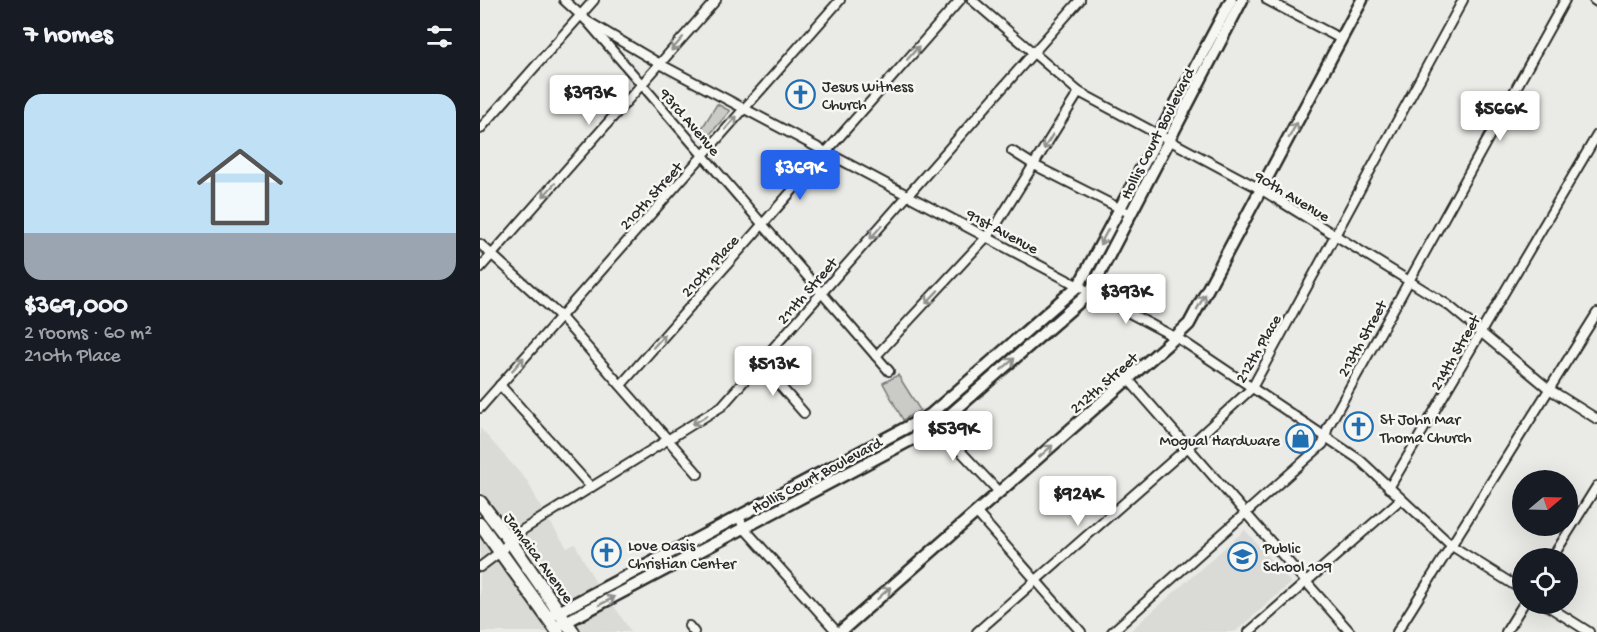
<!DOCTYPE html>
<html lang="en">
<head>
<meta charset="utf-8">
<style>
	body { margin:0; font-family:"Gochi Hand",sans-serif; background:#20242c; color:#f1f3f6; height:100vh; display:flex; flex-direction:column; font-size:22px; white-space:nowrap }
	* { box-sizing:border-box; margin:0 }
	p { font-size:20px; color:#9ea1a6 }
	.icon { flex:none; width:33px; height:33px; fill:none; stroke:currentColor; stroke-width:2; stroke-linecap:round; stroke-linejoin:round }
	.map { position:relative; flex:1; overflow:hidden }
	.drawer { display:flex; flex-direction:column; background:#171b24; width:480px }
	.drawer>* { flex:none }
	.needle { width:39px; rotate:71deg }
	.tools { position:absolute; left:1032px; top:470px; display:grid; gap:12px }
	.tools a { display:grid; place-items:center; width:66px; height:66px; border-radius:50%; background:#171b24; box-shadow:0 6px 24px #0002; font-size:30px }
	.price { position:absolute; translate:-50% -51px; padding:0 14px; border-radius:6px; background:#fff; color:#222; font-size:20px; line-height:39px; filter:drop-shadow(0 2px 3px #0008) }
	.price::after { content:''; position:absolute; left:50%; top:36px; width:18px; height:14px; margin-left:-9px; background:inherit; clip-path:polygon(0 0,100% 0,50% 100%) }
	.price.on { background:#2563eb; color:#fff }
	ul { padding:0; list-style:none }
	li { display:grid; align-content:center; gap:12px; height:318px; padding:0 24px }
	li span { display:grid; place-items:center; height:186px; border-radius:18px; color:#555 }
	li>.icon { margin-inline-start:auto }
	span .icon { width:108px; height:108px; fill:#fffc; stroke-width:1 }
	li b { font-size:26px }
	h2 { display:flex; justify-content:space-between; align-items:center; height:72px; padding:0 24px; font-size:26px }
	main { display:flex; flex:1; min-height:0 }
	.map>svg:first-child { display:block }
	.built { fill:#dadad6 }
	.green { fill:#cacac7; stroke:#7a7a79; stroke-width:1.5 }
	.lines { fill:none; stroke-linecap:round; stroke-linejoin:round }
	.street-casing { stroke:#2b2b2b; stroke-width:12 }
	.secondary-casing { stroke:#2b2b2b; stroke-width:15 }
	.primary-casing { stroke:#2b2b2b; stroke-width:16 }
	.street { stroke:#f6f6f2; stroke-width:8 }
	.secondary { stroke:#f6f6f2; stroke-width:10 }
	.primary { stroke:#f6f6f2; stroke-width:12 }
	.oneway { stroke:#90908e }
	.labels { text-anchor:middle; stroke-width:5; stroke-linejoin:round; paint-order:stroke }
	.poi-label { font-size:16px; fill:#2b2b2b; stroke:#f6f6f2; text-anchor:start }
	.street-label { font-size:16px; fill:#2b2b2b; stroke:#f6f6f2 }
</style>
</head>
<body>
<main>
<section class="drawer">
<h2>7 homes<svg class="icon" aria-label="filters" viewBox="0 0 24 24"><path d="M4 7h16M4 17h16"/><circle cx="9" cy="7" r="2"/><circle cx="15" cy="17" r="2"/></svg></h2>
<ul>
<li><span style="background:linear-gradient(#bfe0f5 75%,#9aa5b1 0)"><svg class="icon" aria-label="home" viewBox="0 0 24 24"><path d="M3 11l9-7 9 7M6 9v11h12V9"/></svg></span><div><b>$369,000</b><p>2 rooms · 60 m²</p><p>210th Place</p></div></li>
</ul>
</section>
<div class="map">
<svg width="1117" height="632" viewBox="0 0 1117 632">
	<rect width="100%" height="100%" fill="#eaeae6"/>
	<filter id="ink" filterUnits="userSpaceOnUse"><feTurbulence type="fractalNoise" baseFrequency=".0167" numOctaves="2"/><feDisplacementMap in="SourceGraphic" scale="12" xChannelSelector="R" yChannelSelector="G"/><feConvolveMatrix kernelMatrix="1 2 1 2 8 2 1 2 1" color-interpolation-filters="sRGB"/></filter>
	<g filter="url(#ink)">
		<!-- built -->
		<g class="built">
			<polygon points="0,428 48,482 62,510 87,548 95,544 117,585 82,603 0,490"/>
			<polygon points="765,530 811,583 755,632 649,632"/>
			<polygon points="0,531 71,632 0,632"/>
			<polygon points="130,600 151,632 101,632 94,621"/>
		</g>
		<!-- green -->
		<g class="green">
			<polygon points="237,104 250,111 225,140 219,133"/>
			<polygon points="418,375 440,410 423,420 403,383"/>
		</g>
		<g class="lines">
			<defs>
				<g id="street">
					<polyline points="84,0 107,21 409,371"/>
					<polyline points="492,0 599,92 782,190 968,305 1069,389 1117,419"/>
					<polyline points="787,0 861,39"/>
					<polyline points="1114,0 1117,2"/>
					<polyline points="107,21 180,64 704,342 880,460 972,546 1042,590"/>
					<polyline points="0,129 114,0"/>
					<polyline points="532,151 554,165 651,214"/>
					<polyline points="0,244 80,316 218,474"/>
					<polyline points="0,268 236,0"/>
					<polyline points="396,356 513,230 599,92"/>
					<polyline points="280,363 324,413"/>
					<polyline points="648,379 870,632"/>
					<polyline points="20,385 111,487"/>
					<polyline points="141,385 480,0"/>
					<polyline points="0,408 360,0"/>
					<polyline points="450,415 457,426 519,492"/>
					<polyline points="909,488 1117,135"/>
					<polyline points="496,512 601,632"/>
					<polyline points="259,517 264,528 357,632"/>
					<polyline points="1072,558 1117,486"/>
					<polyline points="0,567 20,552 36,534 242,406 600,0"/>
					<polyline points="1063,603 1109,632"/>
					<polyline points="209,626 214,632"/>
					<polyline points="497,632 708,447 772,388 983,0"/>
					<polyline points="632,632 843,444 848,427 1085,0"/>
					<polyline points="769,632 921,499"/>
					<polyline points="917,632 1117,313"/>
					<polyline points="1026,632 1044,603"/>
				</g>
				<g id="secondary">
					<polyline points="73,615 450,415 599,285 751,0"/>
					<polyline points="80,625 457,426 606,296 610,292 762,0"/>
					<polyline points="360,632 690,342 709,324 882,0"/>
				</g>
				<g id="primary">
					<polyline points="0,502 30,541 93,632"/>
					<polyline points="0,524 78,632"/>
				</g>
			</defs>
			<!-- street casing -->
			<use href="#street" class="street-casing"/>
			<!-- secondary casing -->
			<use href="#secondary" class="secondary-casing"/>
			<!-- primary casing -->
			<use href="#primary" class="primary-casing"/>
			<!-- street -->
			<use href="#street" class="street"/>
			<!-- secondary -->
			<use href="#secondary" class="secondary"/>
			<!-- primary -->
			<use href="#primary" class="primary"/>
		</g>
		<!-- one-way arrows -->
		<defs><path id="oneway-shaft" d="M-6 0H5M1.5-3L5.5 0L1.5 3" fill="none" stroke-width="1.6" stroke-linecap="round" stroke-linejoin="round" transform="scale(1.5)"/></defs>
		<g class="oneway">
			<use href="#oneway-shaft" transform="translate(197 44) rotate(131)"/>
			<use href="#oneway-shaft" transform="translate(433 53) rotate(-49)"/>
			<use href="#oneway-shaft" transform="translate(251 123) rotate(-49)"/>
			<use href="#oneway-shaft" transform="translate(813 130) rotate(-62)"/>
			<use href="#oneway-shaft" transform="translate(568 142) rotate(121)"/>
			<use href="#oneway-shaft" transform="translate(69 190) rotate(132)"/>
			<use href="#oneway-shaft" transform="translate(396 232) rotate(131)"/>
			<use href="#oneway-shaft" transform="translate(624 237) rotate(118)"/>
			<use href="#oneway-shaft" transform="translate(452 297) rotate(133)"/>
			<use href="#oneway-shaft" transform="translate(721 302) rotate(-61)"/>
			<use href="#oneway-shaft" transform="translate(179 341) rotate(-48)"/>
			<use href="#oneway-shaft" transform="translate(38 364) rotate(-49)"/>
			<use href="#oneway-shaft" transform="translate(528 364) rotate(-41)"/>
			<use href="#oneway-shaft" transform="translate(220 420) rotate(149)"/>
			<use href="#oneway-shaft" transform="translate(566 451) rotate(-41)"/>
			<use href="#oneway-shaft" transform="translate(404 593) rotate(-42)"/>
			<use href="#oneway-shaft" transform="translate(127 601) rotate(-27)"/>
		</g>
	</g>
	<!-- icons -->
	<defs>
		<symbol id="church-ring" viewBox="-11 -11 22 22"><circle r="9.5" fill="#f6f6f2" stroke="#1f6fb2" stroke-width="1.5"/><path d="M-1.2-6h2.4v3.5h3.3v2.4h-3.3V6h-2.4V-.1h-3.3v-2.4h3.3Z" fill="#1f6fb2"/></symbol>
		<symbol id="shop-ring" viewBox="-11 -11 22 22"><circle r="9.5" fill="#f6f6f2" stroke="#1f6fb2" stroke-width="1.5"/><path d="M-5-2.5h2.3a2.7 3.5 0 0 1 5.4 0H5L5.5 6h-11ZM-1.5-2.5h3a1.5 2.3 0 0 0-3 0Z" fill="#1f6fb2"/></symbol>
		<symbol id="school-ring" viewBox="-11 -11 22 22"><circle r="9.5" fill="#f6f6f2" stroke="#1f6fb2" stroke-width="1.5"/><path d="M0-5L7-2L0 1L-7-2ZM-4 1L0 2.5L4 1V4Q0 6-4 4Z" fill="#1f6fb2"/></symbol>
	</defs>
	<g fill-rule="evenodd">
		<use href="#church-ring" x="304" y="78" width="33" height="33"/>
		<use href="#church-ring" x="862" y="410" width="33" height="33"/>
		<use href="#shop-ring" x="804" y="422" width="33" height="33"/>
		<use href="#church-ring" x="110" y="536" width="33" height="33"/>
		<use href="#school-ring" x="746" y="540" width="33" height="33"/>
	</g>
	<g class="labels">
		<!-- poi labels -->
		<g class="poi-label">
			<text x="342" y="91">Jesus Witness<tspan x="342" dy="18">Church</tspan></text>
			<text x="900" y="424">St John Mar<tspan x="900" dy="18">Thoma Church</tspan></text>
			<text x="800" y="445" text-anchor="end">Mogual Hardware</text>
			<text x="148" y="550">Love Oasis<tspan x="148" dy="18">Christian Center</tspan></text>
			<text x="783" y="553">Public<tspan x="783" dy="18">School 109</tspan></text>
		</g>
		<!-- street labels -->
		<g class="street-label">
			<text transform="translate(211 121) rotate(49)" y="6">93rd Avenue</text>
			<text transform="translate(676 133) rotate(-63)" y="6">Hollis Court Boulevard</text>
			<text transform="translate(170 195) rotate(-48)" y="6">210th Street</text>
			<text transform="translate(813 195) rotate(31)" y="6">90th Avenue</text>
			<text transform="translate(523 230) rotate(28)" y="6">91st Avenue</text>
			<text transform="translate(229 265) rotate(-48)" y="6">210th Place</text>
			<text transform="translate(326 290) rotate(-49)" y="6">211th Street</text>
			<text transform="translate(881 338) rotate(-61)" y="6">213th Street</text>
			<text transform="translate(777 348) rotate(-60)" y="6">212th Place</text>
			<text transform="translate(974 352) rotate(-60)" y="6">214th Street</text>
			<text transform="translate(623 382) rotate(-41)" y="6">212th Street</text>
			<text transform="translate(336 474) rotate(-28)" y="6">Hollis Court Boulevard</text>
			<text transform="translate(60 557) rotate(54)" y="6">Jamaica Avenue</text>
		</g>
	</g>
</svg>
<div class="tools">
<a><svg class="needle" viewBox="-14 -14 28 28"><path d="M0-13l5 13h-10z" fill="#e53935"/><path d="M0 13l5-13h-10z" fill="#9ea1a6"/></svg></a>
<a><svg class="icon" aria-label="locate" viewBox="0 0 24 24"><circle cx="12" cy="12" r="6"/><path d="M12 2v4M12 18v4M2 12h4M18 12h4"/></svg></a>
</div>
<b class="price" style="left:109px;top:126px">$393K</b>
<b class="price" style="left:1020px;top:142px">$566K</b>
<b class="price on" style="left:320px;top:201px">$369K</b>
<b class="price" style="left:646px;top:325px">$393K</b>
<b class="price" style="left:293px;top:397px">$513K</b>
<b class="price" style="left:473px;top:462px">$539K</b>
<b class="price" style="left:598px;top:527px">$924K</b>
</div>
</main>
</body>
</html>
